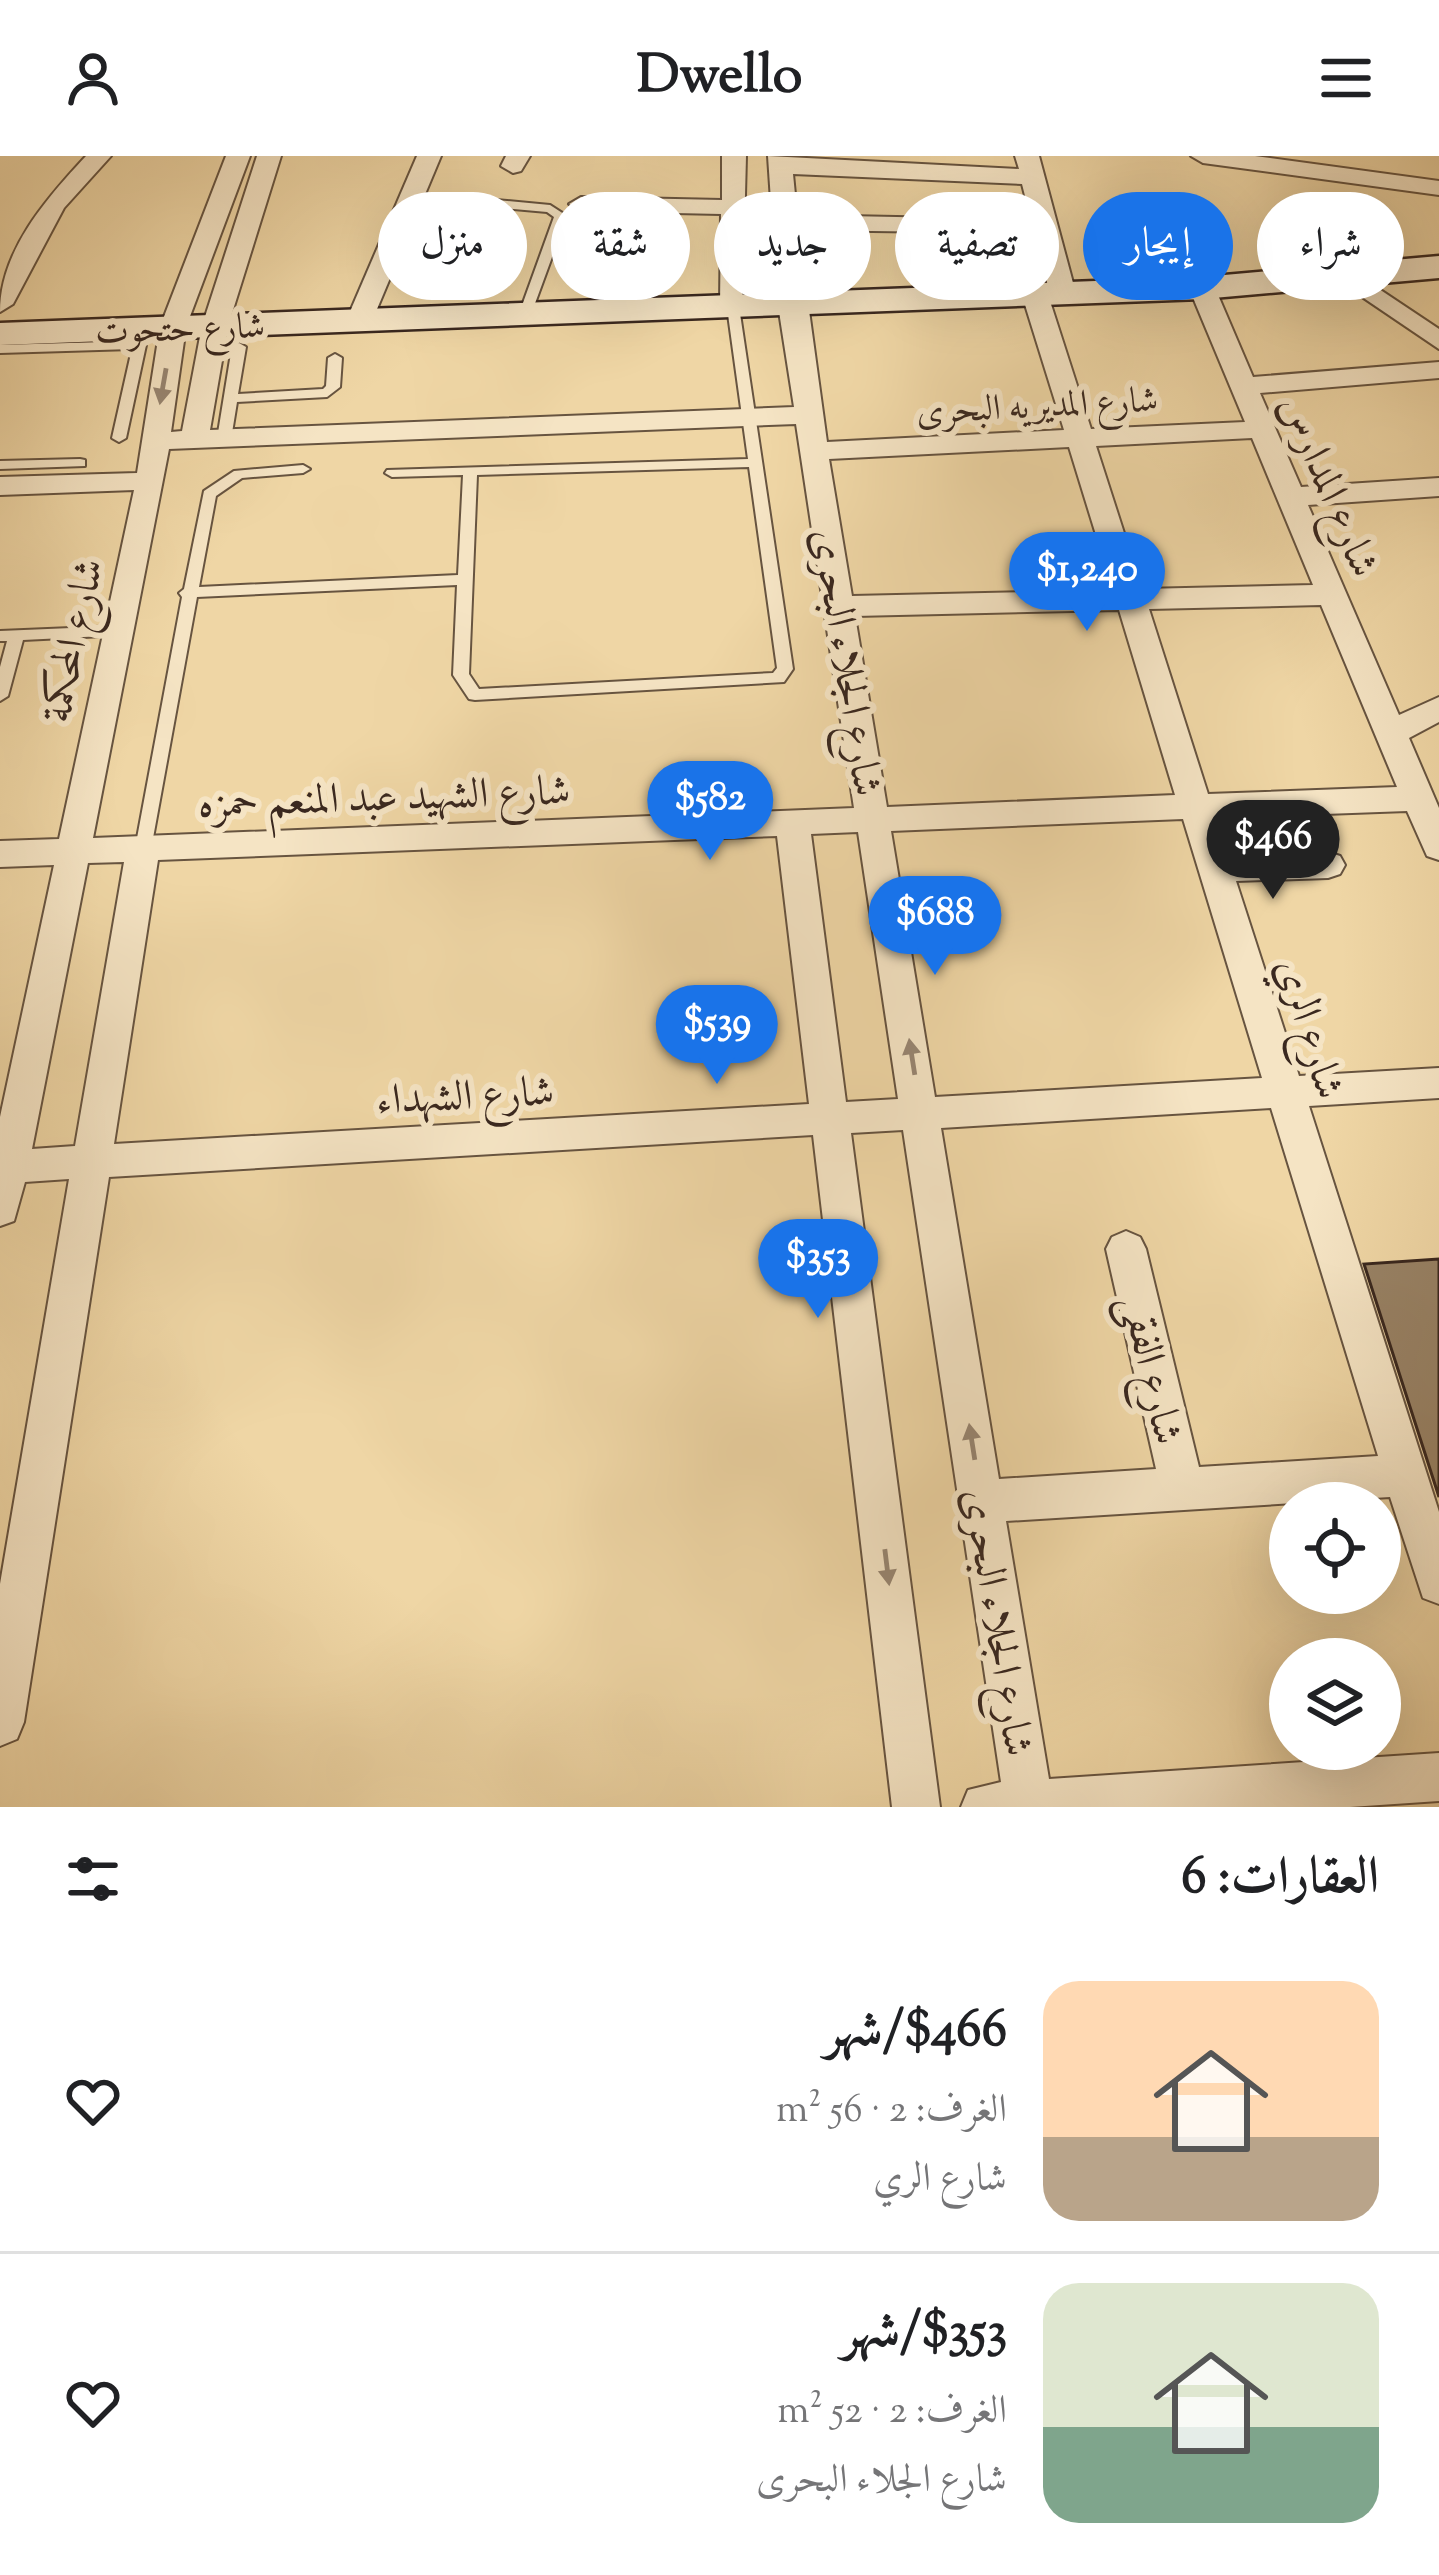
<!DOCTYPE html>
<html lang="ar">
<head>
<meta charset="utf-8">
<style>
	body { margin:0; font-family:"Sorts Mill Goudy",Amiri,serif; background:#f6f6f6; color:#202124; direction:rtl; height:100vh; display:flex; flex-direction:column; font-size:45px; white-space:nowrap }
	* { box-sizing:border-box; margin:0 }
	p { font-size:39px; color:#757577 }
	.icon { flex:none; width:66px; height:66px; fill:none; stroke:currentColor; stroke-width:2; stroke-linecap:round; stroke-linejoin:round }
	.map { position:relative; height:1651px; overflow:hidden; direction:ltr }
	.side { display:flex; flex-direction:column; background:#fff; flex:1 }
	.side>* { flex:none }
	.top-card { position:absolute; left:36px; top:36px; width:1368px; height:108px; direction:rtl; display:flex; gap:24px }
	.buttons { position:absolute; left:1269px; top:1326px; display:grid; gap:24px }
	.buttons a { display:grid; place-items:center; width:132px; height:132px; border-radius:50%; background:#fff; box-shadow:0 12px 48px #0002; font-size:60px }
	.price { position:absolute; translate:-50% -102px; padding:0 27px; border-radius:42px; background:#1a73e8; color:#fff; font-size:39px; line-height:78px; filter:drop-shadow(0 3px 6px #0008) }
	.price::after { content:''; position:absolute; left:50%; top:72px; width:36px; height:27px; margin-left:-18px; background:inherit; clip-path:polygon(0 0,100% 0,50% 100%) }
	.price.current { background:#222; color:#fff }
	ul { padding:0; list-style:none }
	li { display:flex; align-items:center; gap:36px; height:300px; padding:0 60px }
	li+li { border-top:3px solid #e0e0e0 }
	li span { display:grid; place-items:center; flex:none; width:336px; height:240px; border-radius:36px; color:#555 }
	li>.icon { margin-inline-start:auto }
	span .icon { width:144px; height:144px; fill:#fffc; stroke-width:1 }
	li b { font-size:51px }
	h2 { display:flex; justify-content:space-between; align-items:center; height:144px; padding:0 60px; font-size:51px }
	.chip { padding:0 42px; border-radius:54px; background:#fff; box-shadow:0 12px 48px #0002; font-size:42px; line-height:108px }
	.chip.current { background:#1a73e8; color:#fff }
	header { display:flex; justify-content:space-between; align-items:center; height:156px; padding:0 60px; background:#fff; font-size:54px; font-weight:800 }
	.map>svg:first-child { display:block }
	.building { fill:#988265; stroke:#3a281f; stroke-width:3 }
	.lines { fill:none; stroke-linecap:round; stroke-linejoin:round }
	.service-casing { stroke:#675440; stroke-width:4 }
	.minor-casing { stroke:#675440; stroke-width:4 }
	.secondary-casing { stroke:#3a281f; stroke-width:5 }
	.service { fill:#f5e4c4; fill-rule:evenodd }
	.minor { fill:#f5e4c4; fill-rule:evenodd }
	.secondary { fill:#f5e4c4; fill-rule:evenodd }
	.oneway { fill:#988672 }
	.labels { text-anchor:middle; stroke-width:12; stroke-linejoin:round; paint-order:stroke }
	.far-street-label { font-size:36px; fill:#3a281f; stroke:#f5e4c4 }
	.street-label { font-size:42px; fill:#3a281f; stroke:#f5e4c4 }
</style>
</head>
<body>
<header><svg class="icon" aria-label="menu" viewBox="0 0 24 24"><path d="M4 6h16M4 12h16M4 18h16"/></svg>Dwello<svg class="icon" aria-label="person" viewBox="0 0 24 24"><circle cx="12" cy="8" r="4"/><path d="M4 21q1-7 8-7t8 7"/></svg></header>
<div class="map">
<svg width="1439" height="1651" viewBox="0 0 1439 1651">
	<rect width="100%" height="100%" fill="#efd6a5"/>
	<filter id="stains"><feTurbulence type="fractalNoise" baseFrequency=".00167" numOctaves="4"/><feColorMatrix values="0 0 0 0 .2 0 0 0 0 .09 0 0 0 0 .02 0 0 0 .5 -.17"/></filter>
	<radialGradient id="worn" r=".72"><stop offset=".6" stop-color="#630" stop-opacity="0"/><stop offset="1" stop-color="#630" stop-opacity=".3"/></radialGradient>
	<!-- building -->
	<polygon class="building" points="1439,1103 1439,1341 1364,1108"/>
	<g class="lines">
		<defs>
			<g id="service">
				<polygon points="485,43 550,49 567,60 530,161 519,158 554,61 547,56 481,50 481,44"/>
				<path d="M733,147L739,151L793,513L784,526L475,544L469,543L453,519L457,429L197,441L151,693L149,697H137L135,693L182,441L179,437L184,433L204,335L234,315L303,309L310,313L303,317L242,322L216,340L199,431L458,419L463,319L392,321L385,317L387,314L748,303L727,151ZM749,311L777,512L773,517L479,533L469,518L477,319Z"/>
				<polygon points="139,185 146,189 126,282 119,286 112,282 132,193 0,197 0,189"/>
				<polygon points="239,187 246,191 238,238 323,233 326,230 328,202 335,198 342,202 340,231 327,241 237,246 231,283 229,286 219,286 217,283 232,191"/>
				<polygon points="80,303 85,304 85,310 0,313 0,305"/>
				<polygon points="119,470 127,475 124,479 23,484 8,540 0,545 0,511 7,485 0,485 0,475"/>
			</g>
			<g id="minor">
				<path d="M86,0H111L64,52L13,148L0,156C0,95 46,43 86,0Z"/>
				<path d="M226,0H250L186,171L171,276L182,275L202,170L257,0H281L228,170L210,274L794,251L778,149L768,0L1019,13L1015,0H1039L1076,138L1063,146L1050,138L1022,28L793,18L797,59L946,62L958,69L946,76L798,74L827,286L1064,274L1022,139L1035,131L1048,139L1091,273L1245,266L1189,132L1202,124L1215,132L1253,221L1439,206V222L1260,237L1301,331L1439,322V340L1308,349L1399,559L1439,541V566L1409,582L1439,652V704L1427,700L1407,655L1216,662L1228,700L1328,696L1340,700L1345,709L1340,718L1328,722L1236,725L1299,920L1439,912V942L1309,950L1439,1356V1448L1423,1442L1390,1341L1006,1365L1049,1623L1439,1597V1645L1350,1651H961L968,1634L1001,1626L903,974L851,977L940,1651H892L813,979L109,1021L24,1566L17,1583L0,1590V1428L69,1023L25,1026L14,1065L0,1070V961L54,709L0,711V685L59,683L134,334L0,339V321L137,317L160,171ZM796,268L854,652L93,682L169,293ZM1252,282L1313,429L1142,433L1096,290ZM1069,291L1113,434L852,440L829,303ZM1321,449L1397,631L1208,638L1149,453ZM1119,454L1175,639L887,651L855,460ZM1183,663L1262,922L935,941L891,675ZM858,676L898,943L846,946L811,678ZM777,680L809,948L114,988L158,704ZM124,706L75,990L32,993L88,707ZM1271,952L1378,1300L1199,1311L1146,1093L1140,1081L1126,1075L1112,1081L1106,1093L1156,1313L999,1323L941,972Z"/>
				<polygon points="417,0 441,0 372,165 368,171 350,171 346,165"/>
				<polygon points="506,0 530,0 521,15 513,17 501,10"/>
				<polygon points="722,0 746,0 742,156 724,156 720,151 721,58 581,55 569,48 581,41 722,44"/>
				<polygon points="1191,0 1255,0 1439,25 1439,39 1203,7"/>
				<polygon points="947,82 959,89 967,142 954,150 941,142 935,89"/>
				<polygon points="1349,113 1439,173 1439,193 1340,126 1340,116"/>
			</g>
			<polygon id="secondary" points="1439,100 1439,122 1202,143 0,189 0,167 1202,121"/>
		</defs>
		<!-- service casing -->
		<use href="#service" class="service-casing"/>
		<!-- minor casing -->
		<use href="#minor" class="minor-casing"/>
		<!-- secondary casing -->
		<use href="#secondary" class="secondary-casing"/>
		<!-- service -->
		<use href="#service" class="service"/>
		<!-- minor -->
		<use href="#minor" class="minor"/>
		<!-- secondary -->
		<use href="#secondary" class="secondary"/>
	</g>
	<!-- one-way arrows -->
	<defs><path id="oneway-solid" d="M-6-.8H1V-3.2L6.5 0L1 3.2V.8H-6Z" transform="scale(3)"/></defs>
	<g class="oneway">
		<use href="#oneway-solid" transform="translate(163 230) rotate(100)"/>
		<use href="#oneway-solid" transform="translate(912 901) rotate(-99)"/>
		<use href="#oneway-solid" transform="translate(972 1286) rotate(-99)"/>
		<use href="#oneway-solid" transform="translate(887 1411) rotate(83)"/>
	</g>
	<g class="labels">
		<!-- far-street labels -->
		<g class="far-street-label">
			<text transform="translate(180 171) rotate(-2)" y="13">شارع حتحوت</text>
			<text transform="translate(1037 248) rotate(-3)" y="13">شارع المديريه البحرى</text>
		</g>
		<!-- street labels -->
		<g class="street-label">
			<text transform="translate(1331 329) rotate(67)" y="15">شارع المدارس</text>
			<text transform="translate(71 484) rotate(-78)" y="15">شارع المحكمة</text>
			<text transform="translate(849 506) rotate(81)" y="15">شارع الجلاء البحرى</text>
			<text transform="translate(384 639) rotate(-2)" y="15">شارع الشهيد عبد المنعم حمزه</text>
			<text transform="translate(1312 872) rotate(73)" y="15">شارع الري</text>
			<text transform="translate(465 938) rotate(-3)" y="15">شارع الشهداء</text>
			<text transform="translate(1154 1213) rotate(77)" y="15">شارع الفقى</text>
			<text transform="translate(1000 1466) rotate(81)" y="15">شارع الجلاء البحرى</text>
		</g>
	</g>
	<rect width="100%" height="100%" filter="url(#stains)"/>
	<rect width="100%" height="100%" fill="url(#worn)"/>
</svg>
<div class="buttons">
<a><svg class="icon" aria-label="locate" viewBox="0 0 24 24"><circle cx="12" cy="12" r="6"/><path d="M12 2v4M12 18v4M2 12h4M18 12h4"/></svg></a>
<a><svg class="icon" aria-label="layers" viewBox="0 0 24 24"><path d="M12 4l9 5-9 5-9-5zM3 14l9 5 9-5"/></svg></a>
</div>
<b class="price" style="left:1087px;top:478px">$1,240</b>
<b class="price" style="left:710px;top:707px">$582</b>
<b class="price current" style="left:1273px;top:746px">$466</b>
<b class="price" style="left:935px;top:822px">$688</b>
<b class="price" style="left:717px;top:931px">$539</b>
<b class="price" style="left:818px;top:1165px">$353</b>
<div class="top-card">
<a class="chip">شراء</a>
<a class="chip current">إيجار</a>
<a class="chip">تصفية</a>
<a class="chip">جديد</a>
<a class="chip">شقة</a>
<a class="chip">منزل</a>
</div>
</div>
<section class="side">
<h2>العقارات: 6<svg class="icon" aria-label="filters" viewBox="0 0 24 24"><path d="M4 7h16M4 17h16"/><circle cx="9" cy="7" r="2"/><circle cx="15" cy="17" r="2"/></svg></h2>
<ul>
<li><span style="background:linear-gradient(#ffd9b3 65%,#b9a48a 0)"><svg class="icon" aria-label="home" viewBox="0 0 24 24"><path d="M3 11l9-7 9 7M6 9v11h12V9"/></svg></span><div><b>$466/شهر</b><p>الغرف: 2 · 56 m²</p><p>شارع الري</p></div><svg class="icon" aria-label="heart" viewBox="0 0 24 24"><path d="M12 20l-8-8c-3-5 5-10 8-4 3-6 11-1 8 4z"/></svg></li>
<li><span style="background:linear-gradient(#dfe7d0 60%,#7fa58c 0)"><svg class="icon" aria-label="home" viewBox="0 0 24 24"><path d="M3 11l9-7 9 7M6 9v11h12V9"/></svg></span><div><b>$353/شهر</b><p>الغرف: 2 · 52 m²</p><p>شارع الجلاء البحرى</p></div><svg class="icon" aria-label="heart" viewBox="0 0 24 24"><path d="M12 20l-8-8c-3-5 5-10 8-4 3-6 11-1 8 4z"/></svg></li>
</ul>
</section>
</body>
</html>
